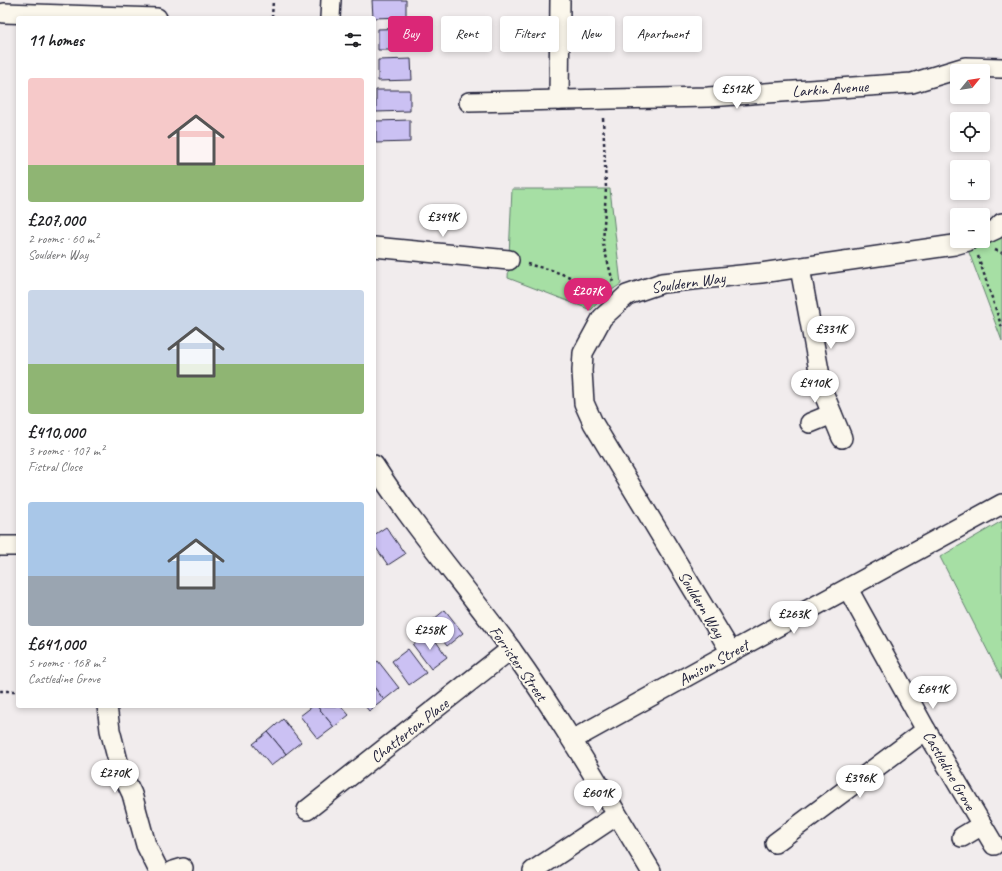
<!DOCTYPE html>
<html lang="en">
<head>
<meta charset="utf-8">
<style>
	body { margin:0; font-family:Caveat,sans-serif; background:#f2f2f2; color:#202124; height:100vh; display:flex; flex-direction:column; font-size:15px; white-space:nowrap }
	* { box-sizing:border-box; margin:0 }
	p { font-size:13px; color:#757577 }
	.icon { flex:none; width:22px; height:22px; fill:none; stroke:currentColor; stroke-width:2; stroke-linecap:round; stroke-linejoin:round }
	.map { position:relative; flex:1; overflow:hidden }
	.drawer { position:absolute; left:16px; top:16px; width:360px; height:692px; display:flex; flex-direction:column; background:#fff; border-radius:4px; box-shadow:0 2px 6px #0003 }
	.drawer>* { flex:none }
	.top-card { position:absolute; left:388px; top:16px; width:380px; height:36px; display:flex; gap:8px }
	.needle { width:26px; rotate:60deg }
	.controls { position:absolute; left:950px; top:64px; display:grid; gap:8px }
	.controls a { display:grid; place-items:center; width:40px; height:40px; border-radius:4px; background:#fff; box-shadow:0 2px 6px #0003; font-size:20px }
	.price { position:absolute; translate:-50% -34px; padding:0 9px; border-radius:14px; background:#fff; color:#222; font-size:13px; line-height:26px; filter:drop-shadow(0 1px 2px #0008) }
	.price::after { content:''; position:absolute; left:50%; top:24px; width:12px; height:9px; margin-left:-6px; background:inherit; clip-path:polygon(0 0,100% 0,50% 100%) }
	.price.on { background:#db2777; color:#fff }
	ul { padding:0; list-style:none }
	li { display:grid; align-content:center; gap:8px; height:212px; padding:0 12px }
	li span { display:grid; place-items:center; height:124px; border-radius:4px; color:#555 }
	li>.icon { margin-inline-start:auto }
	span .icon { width:72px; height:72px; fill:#fffc; stroke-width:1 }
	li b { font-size:17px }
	h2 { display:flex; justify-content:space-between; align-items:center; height:48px; padding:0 12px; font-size:17px }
	.tag { padding:0 14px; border-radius:4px; background:#fff; box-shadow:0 2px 6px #0003; font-size:14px; line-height:36px }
	.tag.on { background:#db2777; color:#fff }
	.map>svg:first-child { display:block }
	.green { fill:#a6dfa4; stroke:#648070 }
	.building { fill:#cbc1f3; stroke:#22223b }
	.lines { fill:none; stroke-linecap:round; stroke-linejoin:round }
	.street-casing { stroke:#22223b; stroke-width:22 }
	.path { stroke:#22223b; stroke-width:2.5; stroke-dasharray:3 3; stroke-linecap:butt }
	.street { stroke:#fbf7ec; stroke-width:19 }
	.labels { text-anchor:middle; stroke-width:4; stroke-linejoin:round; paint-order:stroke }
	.street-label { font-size:16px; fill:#22223b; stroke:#fbf7ec }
</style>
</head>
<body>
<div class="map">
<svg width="1002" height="871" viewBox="0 0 1002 871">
	<rect width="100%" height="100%" fill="#f1eced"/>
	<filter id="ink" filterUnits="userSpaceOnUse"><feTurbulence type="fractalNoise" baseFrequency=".025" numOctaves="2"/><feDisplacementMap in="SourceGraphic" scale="8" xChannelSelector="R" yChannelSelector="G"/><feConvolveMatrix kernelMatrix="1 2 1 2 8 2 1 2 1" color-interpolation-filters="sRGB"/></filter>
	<g filter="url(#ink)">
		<!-- green -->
		<g class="green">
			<polygon points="512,189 610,189 621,284 606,294 591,310 508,278"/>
			<polygon points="1002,231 1002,341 967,247"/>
			<polygon points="1002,521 1002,679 940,557"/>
		</g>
		<!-- building -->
		<g class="building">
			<polygon points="372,0 406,0 406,17 373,18"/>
			<polygon points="412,28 412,50 378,50 378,29"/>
			<polygon points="411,59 412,80 378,81 378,60"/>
			<polygon points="376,90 410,90 410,111 376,112"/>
			<polygon points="410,120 410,142 376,143 376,121"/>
			<polygon points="386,527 405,554 388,565 374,545 374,535"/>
			<polygon points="445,610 463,633 447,646 429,623"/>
			<polygon points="430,633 447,657 431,669 413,645"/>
			<polygon points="408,649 426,673 409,685 392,661"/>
			<polygon points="378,661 399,688 384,700 374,687 374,664"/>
			<polygon points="374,687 384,700 369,711 365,706 374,706"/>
			<polygon points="313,706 317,706 334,727 318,739 300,716"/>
			<polygon points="317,706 341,706 349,715 334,727"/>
			<polygon points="283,719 301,742 286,754 268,732"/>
			<polygon points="268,732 286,754 271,766 253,744"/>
		</g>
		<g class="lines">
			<defs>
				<g id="street">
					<polyline points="4,13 157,18"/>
					<polyline points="330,18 331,0"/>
					<polyline points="559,100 560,0"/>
					<polyline points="469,102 708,97 912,83 965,67 1002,68"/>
					<polyline points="983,235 996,229 1002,223"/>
					<polyline points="374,247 509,260"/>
					<polyline points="800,268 823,392 842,438"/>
					<polyline points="810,423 832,414"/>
					<path d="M374,465C415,529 466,587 511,649C562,720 606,796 651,871"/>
					<polyline points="0,546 18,546"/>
					<polyline points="848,589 926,730 994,845"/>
					<polyline points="731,652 593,423 584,403 582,371 583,353 602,318 627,295 662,283 761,273 954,245 968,241"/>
					<polyline points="107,706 110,730 120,769 132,794 146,845 159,871"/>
					<polyline points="572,740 731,652 1002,504"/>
					<polyline points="307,810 511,649"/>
					<polyline points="962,837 982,825"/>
					<polyline points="775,843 926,730"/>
					<polyline points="173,871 183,868"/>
					<polyline points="533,871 617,815"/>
				</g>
			</defs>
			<!-- street casing -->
			<use href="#street" class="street-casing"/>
			<!-- path -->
			<g class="path">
				<polyline points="272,18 273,0"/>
				<polyline points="603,118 606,188 603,244 613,282"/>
				<polyline points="995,250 1002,253"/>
				<polyline points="978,256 1002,328"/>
				<polyline points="527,264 551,270 605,290"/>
				<polyline points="0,691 18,691"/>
			</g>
			<!-- street -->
			<use href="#street" class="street"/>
		</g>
	</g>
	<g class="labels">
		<!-- street labels -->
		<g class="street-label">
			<text transform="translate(830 88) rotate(-4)" y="6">Larkin Avenue</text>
			<text transform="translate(688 282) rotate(-8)" y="6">Souldern Way</text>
			<text transform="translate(702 604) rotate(59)" y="6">Souldern Way</text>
			<text transform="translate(713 662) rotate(-29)" y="6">Amison Street</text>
			<text transform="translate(519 663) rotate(55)" y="6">Forrister Street</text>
			<text transform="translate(409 730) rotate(-38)" y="6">Chatterton Place</text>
			<text transform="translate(950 770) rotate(60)" y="6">Castledine Grove</text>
		</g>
	</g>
</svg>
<div class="controls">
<a><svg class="needle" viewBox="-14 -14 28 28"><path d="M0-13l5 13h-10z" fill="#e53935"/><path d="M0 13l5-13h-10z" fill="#757577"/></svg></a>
<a><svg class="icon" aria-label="locate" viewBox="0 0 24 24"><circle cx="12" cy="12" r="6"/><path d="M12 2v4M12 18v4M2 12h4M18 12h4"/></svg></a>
<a>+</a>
<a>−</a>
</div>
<b class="price" style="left:737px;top:110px">£512K</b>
<b class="price" style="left:443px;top:238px">£349K</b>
<b class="price on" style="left:588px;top:312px">£207K</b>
<b class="price" style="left:831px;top:350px">£331K</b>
<b class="price" style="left:815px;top:404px">£410K</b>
<b class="price" style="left:794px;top:635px">£263K</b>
<b class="price" style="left:430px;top:651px">£258K</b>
<b class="price" style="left:933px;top:710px">£641K</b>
<b class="price" style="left:115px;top:794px">£270K</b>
<b class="price" style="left:860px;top:799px">£396K</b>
<b class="price" style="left:598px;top:814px">£601K</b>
<div class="top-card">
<a class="tag on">Buy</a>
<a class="tag">Rent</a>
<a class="tag">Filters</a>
<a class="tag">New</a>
<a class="tag">Apartment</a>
</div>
<section class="drawer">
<h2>11 homes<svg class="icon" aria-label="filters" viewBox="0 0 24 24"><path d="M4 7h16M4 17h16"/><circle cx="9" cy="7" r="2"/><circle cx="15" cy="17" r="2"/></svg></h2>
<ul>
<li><span style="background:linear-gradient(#f6c9c9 70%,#8fb573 0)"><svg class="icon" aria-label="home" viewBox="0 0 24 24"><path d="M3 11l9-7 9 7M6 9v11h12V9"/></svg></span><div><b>£207,000</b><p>2 rooms · 60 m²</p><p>Souldern Way</p></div></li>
<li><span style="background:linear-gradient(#c9d6e8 60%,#8fb573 0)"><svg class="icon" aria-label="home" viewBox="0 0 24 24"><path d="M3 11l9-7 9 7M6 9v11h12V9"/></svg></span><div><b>£410,000</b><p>3 rooms · 107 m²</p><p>Fistral Close</p></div></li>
<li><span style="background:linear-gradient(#a9c7e8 60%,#9aa5b1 0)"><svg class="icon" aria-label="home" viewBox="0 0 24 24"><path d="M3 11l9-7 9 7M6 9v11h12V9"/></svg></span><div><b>£641,000</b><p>5 rooms · 168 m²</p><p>Castledine Grove</p></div></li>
</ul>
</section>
</div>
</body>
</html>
